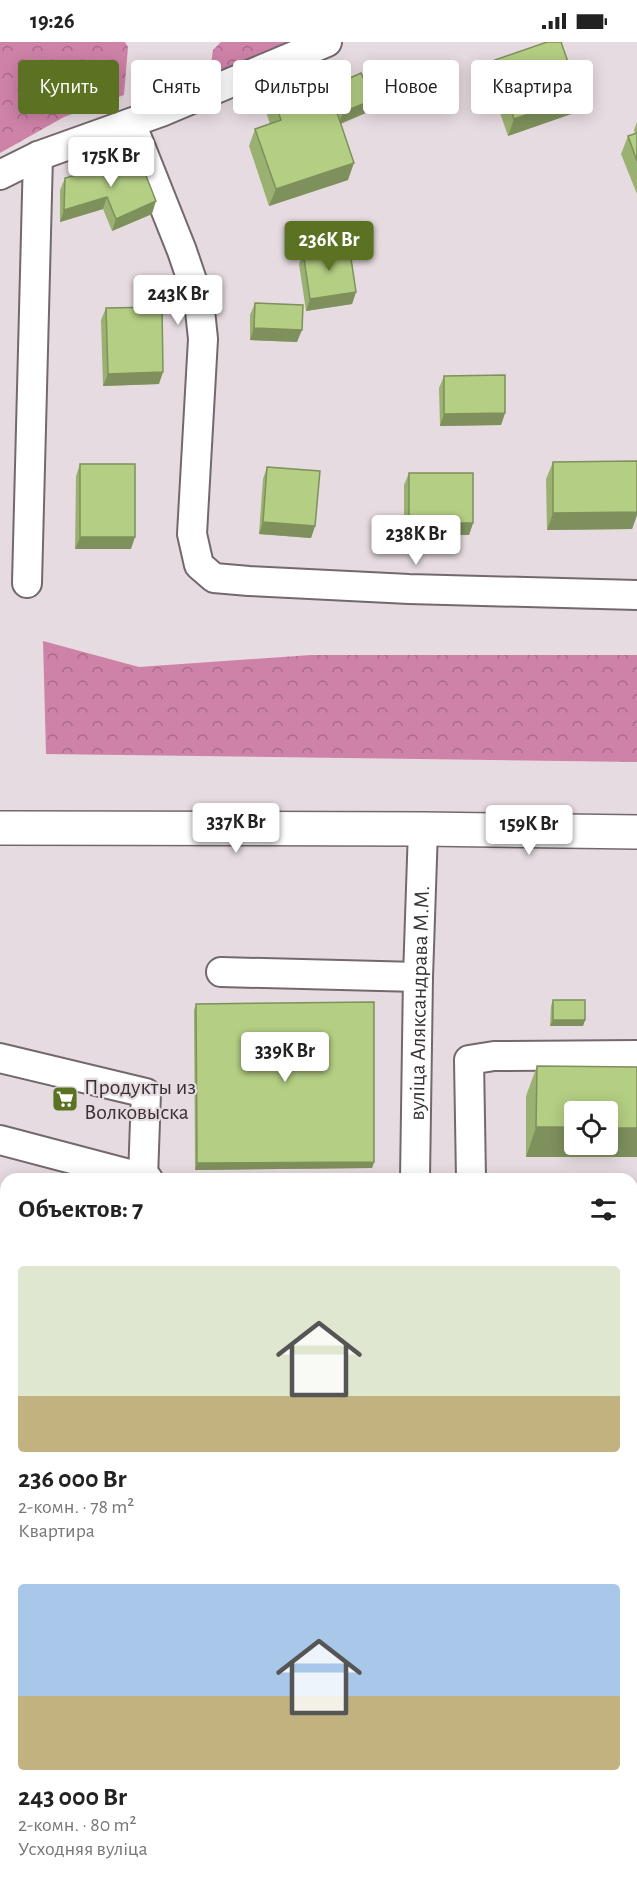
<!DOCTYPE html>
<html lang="ru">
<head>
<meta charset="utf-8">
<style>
	body { margin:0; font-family:"Alegreya Sans",sans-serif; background:#f2f2f2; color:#222; height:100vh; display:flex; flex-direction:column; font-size:22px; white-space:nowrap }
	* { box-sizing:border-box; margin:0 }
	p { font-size:20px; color:#767676 }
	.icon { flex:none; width:33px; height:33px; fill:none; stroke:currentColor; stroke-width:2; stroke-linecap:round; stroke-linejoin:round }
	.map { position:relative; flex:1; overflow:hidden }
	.drawer { position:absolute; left:0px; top:1131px; width:638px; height:720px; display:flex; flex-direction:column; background:#fff; border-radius:18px 18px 0 0; box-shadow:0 3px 15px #0003 }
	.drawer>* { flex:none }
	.guide { position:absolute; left:18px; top:18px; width:602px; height:54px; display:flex; gap:12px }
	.buttons { position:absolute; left:564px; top:1059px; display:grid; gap:12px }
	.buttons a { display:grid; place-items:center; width:54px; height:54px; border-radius:6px; background:#fff; box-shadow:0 3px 15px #0003; font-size:30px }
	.price { position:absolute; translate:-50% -51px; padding:0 14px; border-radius:6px; background:#fff; color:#222; font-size:20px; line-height:39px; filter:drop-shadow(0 2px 3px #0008) }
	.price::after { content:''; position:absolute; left:50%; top:36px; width:18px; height:14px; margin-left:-9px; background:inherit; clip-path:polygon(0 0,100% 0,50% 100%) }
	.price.active { background:#5b7223; color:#fff }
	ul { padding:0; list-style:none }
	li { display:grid; align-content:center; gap:12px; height:318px; padding:0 18px }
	li span { display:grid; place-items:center; height:186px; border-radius:6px; color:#555 }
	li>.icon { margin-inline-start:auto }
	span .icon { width:108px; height:108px; fill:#fffc; stroke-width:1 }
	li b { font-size:26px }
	h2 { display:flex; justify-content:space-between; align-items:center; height:72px; padding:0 18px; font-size:26px }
	.pill { padding:0 21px; border-radius:6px; background:#fff; box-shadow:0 3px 15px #0003; font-size:21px; line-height:54px }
	.pill.active { background:#5b7223; color:#fff }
	.status { display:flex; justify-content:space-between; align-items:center; height:42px; padding:0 30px; background:#fff; direction:ltr }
	.status svg { height:16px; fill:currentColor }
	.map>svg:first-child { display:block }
	.forest { fill:url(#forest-crowns) }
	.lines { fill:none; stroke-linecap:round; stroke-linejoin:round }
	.minor-casing { stroke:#73696d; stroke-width:32 }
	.major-casing { stroke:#73696d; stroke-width:36 }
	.minor { stroke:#fff; stroke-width:28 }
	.major { stroke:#fff; stroke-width:33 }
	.wall { fill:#9bb171 }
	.shaded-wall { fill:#7e905c }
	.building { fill:#b4ce83; stroke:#7e905c; stroke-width:1.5 }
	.labels { text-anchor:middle; stroke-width:4.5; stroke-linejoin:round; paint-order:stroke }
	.street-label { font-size:22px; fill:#373334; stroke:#e6dbe0 }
	.poi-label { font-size:22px; fill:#373334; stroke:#e6dbe0; text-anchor:start }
</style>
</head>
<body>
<div class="status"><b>19:26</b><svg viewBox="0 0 49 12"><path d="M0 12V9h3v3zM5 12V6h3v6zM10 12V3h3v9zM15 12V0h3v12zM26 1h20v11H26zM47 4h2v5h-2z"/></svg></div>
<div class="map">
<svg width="637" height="1851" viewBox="0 0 637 1851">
	<defs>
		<pattern id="forest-crowns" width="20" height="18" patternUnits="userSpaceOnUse" patternTransform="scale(1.5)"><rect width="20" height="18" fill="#ce82a7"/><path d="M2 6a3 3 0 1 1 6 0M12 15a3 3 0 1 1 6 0" fill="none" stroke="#a86b89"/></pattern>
	</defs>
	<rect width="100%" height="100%" fill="#e6dbe0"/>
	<!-- forest -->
	<g class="forest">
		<polygon points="0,0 125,0 128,5 124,53 64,75 0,111"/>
		<polygon points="221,0 296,0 225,31 217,28 211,22 213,8"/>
		<polygon points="43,599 139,625 311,613 637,613 637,720 46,712"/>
		<polygon points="632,1236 637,1236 637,1851 541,1851 542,1845 632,1845"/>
	</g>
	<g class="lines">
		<defs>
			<g id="minor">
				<polyline points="131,81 182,209 199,259 203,297 192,492 199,523 214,536 249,539 409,547 637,553"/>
				<polyline points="0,133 38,114 161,70 327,0"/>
				<polyline points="27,541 38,114"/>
				<polyline points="221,930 418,935"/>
				<polyline points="0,1016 146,1051 143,1136"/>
				<polyline points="0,1098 148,1137"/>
				<path id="s1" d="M415,1137L418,935L423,787"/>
				<polyline points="471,1137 469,1018 494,1014 637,1013"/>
				<polyline points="0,1393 6,1394"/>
				<polyline points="420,1851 420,1845"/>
			</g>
			<polyline id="major" points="0,786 423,787 637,790"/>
		</defs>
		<!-- minor casing -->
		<use href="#minor" class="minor-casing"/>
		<!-- major casing -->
		<use href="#major" class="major-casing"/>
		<!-- minor -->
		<use href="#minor" class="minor"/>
		<!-- major -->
		<use href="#major" class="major"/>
	</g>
	<!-- wall -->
	<g class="wall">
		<polygon points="495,18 574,71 508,94 488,36"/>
		<polygon points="332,44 373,58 368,70 341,82 348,138 269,164 249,104 255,87 270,82 266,70 272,53 330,50"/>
		<polygon points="637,80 637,152 621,112 628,94 635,92 634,88"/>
		<polygon points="65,136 152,172 112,189 103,167 60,180 60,148"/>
		<polygon points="303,210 356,250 352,262 306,269 299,222"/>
		<polygon points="255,261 297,300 250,298 250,273"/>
		<polygon points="106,266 159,342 103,344 101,278"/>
		<polygon points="444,334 505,371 501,383 440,384 439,346"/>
		<polygon points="637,419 637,473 632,487 547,488 546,437 553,420"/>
		<polygon points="80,422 131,507 75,507 76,434"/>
		<polygon points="267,425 315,484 311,496 259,492 263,437"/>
		<polygon points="409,431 473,481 469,493 404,493 404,443"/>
		<polygon points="553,958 585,978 583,984 550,984 551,964"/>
		<polygon points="196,962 374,1120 372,1126 195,1128 194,968"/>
		<polygon points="537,1024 637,1025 637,1115 526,1115 526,1054"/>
		<polygon points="0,1246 6,1248 6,1354 0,1353"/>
		<polygon points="0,1547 6,1549 6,1694 0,1692"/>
	</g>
	<!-- shaded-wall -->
	<g class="shaded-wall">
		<polygon points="580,54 574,71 508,94 514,77"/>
		<polygon points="373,58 368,70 339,82 343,70"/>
		<polygon points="354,121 348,138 269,164 276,147"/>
		<polygon points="107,155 103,167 60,180 64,168"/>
		<polygon points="156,159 152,172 112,189 116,177"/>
		<polygon points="356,250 352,262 306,269 310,257"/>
		<polygon points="254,286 302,288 297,300 250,298"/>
		<polygon points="163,330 159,342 103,344 108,332"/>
		<polygon points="505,371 501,383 440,384 444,372"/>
		<polygon points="637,470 637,473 632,487 547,488 553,471"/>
		<polygon points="263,480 315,484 311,496 259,492"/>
		<polygon points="409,481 473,481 469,493 404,493"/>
		<polygon points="80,495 135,495 131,507 75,507"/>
		<polygon points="553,978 585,978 583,984 550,984"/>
		<polygon points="536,1085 574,1085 574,1102 608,1102 608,1086 637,1086 637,1115 526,1115"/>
		<polygon points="374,1120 372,1126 195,1128 197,1121"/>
		<polygon points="0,1844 6,1844 6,1845 336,1845 334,1851 0,1851"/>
	</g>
	<!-- building -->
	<g class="building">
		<polygon points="547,0 561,0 580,54 514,77 495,18"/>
		<polygon points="361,31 373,58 343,70 332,44"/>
		<polygon points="325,35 354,121 276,147 255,87 281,78 272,53"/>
		<polygon points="637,91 637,119 628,94"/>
		<polygon points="139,116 156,159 116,177 107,155 64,168 65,136"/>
		<polygon points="349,203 356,250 310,257 303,210"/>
		<polygon points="255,261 303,263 302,288 254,286"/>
		<polygon points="162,265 163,330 108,332 106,266"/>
		<polygon points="505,333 505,371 444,372 444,334"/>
		<polygon points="637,419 637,470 553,471 553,420"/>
		<rect x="80" y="422" width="55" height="73"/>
		<polygon points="267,425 320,429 315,484 263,480"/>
		<rect x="409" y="431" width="64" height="50"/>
		<rect x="553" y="958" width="32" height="20"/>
		<polygon points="374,960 374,1120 197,1121 196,962"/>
		<polygon points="537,1024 637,1025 637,1086 608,1086 608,1070 574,1070 574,1085 536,1085"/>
		<polygon points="0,1246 6,1248 6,1322 0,1320"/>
		<polygon points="0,1547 6,1549 6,1680 0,1679"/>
		<rect x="0" y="1789" width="6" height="55"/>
	</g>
	<!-- icons -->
	<defs>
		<symbol id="supermarket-square" viewBox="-11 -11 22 22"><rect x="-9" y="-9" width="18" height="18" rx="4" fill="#5b7223" stroke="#e6dbe0"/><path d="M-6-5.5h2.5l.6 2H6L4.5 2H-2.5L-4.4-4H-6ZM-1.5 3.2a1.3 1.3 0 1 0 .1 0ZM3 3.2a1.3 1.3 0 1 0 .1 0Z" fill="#fff"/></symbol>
	</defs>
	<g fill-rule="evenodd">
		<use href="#supermarket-square" x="50" y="1042" width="30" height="30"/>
	</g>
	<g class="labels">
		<!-- street labels -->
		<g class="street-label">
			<text dy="8" stroke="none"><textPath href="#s1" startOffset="176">вуліца Аляксандрава М.М.</textPath></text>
		</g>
		<!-- poi labels -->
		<g class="poi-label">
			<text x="84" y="1052">Продукты из<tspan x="84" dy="25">Волковыска</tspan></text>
		</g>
	</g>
</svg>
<div class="buttons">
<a><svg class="icon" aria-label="locate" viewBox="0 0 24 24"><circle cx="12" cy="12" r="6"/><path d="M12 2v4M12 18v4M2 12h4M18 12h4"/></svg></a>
</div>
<b class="price" style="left:111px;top:146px">175K Br</b>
<b class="price active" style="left:329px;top:230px">236K Br</b>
<b class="price" style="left:178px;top:284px">243K Br</b>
<b class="price" style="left:416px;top:524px">238K Br</b>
<b class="price" style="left:236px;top:812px">337K Br</b>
<b class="price" style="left:529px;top:814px">159K Br</b>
<b class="price" style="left:285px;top:1041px">339K Br</b>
<div class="guide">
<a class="pill active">Купить</a>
<a class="pill">Снять</a>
<a class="pill">Фильтры</a>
<a class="pill">Новое</a>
<a class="pill">Квартира</a>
</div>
<section class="drawer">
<h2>Объектов: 7<svg class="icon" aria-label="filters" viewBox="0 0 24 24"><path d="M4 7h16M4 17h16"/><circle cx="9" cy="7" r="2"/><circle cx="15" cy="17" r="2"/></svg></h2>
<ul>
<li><span style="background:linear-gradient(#dfe7d0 70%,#c2b280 0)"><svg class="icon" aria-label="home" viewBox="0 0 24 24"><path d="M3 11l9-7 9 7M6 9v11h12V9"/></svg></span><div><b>236 000 Br</b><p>2-комн. · 78 m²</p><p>Квартира</p></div></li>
<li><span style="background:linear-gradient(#a9c7e8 60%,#c2b280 0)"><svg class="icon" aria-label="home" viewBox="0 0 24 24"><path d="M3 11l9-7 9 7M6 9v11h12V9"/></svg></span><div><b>243 000 Br</b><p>2-комн. · 80 m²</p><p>Усходняя вуліца</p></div></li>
</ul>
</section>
</div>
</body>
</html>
